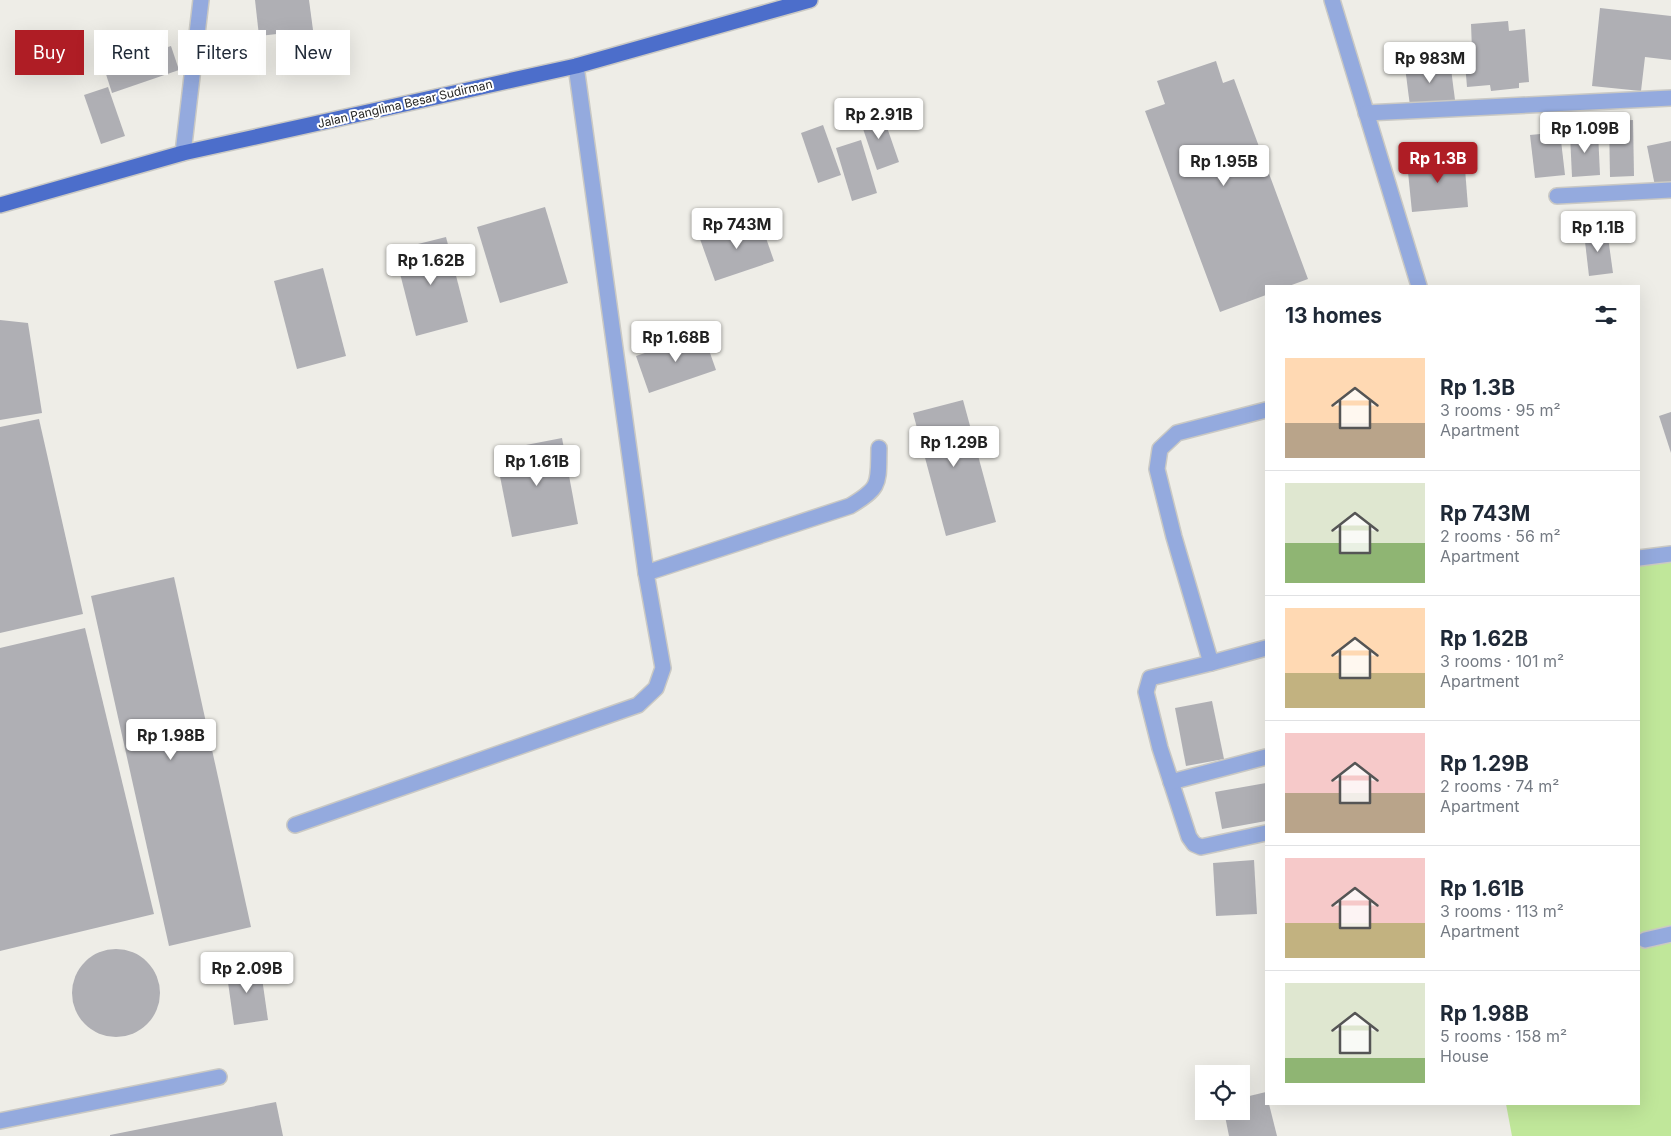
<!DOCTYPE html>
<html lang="en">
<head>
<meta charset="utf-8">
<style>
	body { margin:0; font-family:Inter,sans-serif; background:#f6f6f7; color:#1f2937; height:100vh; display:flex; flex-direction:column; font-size:19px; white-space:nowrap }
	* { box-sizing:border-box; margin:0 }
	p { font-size:16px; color:#747a83 }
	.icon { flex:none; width:28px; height:28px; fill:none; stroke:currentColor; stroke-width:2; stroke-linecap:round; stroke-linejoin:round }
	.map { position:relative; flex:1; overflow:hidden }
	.side { position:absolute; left:1265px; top:285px; width:375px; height:820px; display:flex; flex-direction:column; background:#fff; border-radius:0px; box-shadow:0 5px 20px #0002 }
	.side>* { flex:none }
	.guide { position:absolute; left:15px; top:30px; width:475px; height:45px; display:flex; gap:10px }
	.tools { position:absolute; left:1195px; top:1065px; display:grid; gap:10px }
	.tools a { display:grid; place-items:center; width:55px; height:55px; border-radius:0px; background:#fff; box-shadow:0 5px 20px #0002; font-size:25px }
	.price { position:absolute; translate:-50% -42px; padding:0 11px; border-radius:5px; background:#fff; color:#222; font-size:16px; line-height:32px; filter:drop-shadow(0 1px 2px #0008) }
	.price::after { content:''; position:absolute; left:50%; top:30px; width:15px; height:11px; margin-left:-8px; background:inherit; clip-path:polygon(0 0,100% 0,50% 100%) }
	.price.on { background:#af1d25; color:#fff }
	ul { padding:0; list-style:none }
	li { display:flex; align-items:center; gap:15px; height:125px; padding:0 20px }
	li+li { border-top:1px solid #e0e1e3 }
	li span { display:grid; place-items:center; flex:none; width:140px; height:100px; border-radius:0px; color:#555 }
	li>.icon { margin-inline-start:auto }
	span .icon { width:60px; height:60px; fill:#fffc; stroke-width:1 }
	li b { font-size:21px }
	h2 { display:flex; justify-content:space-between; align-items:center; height:60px; padding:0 20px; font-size:21px }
	.chip { padding:0 18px; border-radius:0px; background:#fff; box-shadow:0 5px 20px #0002; font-size:18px; line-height:45px }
	.chip.on { background:#af1d25; color:#fff }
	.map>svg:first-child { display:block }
	.green { fill:#c0e79a }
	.building { fill:#afafb4 }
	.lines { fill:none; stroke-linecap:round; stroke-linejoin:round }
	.minor-casing { stroke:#cac9c4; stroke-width:18 }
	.major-casing { stroke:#cac9c4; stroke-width:18 }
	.minor { stroke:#94aade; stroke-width:15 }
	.major { stroke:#4c6ecb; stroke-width:15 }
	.labels { text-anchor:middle; stroke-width:4; stroke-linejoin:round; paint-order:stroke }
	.street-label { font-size:12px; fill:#262624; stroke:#fff }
</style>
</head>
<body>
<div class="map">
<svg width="1671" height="1136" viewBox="0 0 1671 1136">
	<rect width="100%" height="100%" fill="#eeede7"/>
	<!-- green -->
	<polygon class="green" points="1671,561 1671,1136 1512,1136 1506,1104 1639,1104 1639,565"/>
	<!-- building -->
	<g class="building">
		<polygon points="255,0 309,0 313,30 259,36"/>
		<polygon points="1600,8 1671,16 1671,60 1645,57 1641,91 1592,86"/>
		<polygon points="1508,21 1509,31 1525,29 1529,82 1519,83 1519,88 1491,91 1490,85 1467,87 1464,51 1472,50 1471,24"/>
		<polygon points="171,46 179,70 112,93 104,68"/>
		<polygon points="1216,61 1223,83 1234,79 1308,279 1289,286 1266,286 1266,295 1220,312 1145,111 1165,104 1157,81"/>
		<polygon points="1450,61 1455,100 1410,106 1405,67"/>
		<polygon points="108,87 125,136 101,144 84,95"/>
		<polygon points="881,110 899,162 877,170 859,117"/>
		<polygon points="1633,120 1634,176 1610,177 1609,121"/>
		<polygon points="823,125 841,175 818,183 801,133"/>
		<polygon points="1560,132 1565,175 1535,178 1530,135"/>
		<polygon points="1598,132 1600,175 1572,177 1570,134"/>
		<polygon points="861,140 877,193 852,201 836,148"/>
		<polygon points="1671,141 1671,183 1655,186 1647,146"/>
		<polygon points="1464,156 1468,207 1412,212 1407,162"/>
		<polygon points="545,207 568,283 500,303 477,227"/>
		<polygon points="759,218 774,261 715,281 700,239"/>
		<polygon points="1607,230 1613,273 1589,276 1584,233"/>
		<polygon points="446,237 468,322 416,336 394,250"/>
		<polygon points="323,268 346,356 297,369 274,281"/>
		<polygon points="0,320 28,323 42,413 0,420"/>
		<polygon points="703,333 716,370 649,393 636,356"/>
		<polygon points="963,400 996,522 946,536 913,413"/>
		<polygon points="1671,412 1671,453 1659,416"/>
		<polygon points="39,419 83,614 0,633 0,427"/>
		<polygon points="562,438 578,524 512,537 495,451"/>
		<polygon points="174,577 251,927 169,946 91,596"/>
		<polygon points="85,628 154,914 0,951 0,648"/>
		<polygon points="1212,701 1224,759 1186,766 1175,708"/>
		<polygon points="1266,783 1266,821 1222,829 1215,792"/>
		<polygon points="1254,860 1257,914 1216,916 1213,863"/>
		<circle cx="116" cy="993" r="44"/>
		<polygon points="260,964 268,1020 234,1025 226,968"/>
		<polygon points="1266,1092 1266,1104 1269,1104 1277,1136 1229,1136 1224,1111 1241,1111 1241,1098"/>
		<polygon points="276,1102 283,1136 110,1136 110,1135"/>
	</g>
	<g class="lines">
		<defs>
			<g id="minor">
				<polyline points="1332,0 1419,286"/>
				<polyline points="1366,113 1671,98"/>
				<polyline points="183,153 201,0"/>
				<polyline points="1557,196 1671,190"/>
				<polyline points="1266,410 1177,433 1160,449 1157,469 1174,537 1211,663 1266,648"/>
				<polyline points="1639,558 1671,554"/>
				<path d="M646,573L850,506C882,487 878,483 879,448"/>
				<polyline points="1211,663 1150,678 1146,692 1160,748 1189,837 1194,844 1201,847 1266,833"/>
				<polyline points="1171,782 1266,757"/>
				<polyline points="295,825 638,705 656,688 663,668 646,573 576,66"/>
				<polyline points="1645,940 1671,934"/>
				<polyline points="0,1121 219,1077"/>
			</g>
			<polyline id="major" points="0,205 183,153 576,66 810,0"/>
		</defs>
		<!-- minor casing -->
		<use href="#minor" class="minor-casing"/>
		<!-- major casing -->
		<use href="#major" class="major-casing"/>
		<!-- minor -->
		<use href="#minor" class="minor"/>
		<!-- major -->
		<use href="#major" class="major"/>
	</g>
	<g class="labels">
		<!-- street labels -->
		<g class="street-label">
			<text transform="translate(405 104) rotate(-13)" y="4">Jalan Panglima Besar Sudirman</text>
		</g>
	</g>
</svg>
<div class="tools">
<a><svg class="icon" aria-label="locate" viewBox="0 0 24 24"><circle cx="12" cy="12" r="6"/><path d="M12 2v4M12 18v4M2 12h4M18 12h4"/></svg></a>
</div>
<b class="price" style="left:1430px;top:84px">Rp 983M</b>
<b class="price" style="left:879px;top:140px">Rp 2.91B</b>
<b class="price" style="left:1585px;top:154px">Rp 1.09B</b>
<b class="price on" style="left:1438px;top:184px">Rp 1.3B</b>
<b class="price" style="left:1224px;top:187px">Rp 1.95B</b>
<b class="price" style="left:737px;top:250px">Rp 743M</b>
<b class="price" style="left:1598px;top:253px">Rp 1.1B</b>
<b class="price" style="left:431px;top:286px">Rp 1.62B</b>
<b class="price" style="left:676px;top:363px">Rp 1.68B</b>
<b class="price" style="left:954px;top:468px">Rp 1.29B</b>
<b class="price" style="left:537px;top:487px">Rp 1.61B</b>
<b class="price" style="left:171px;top:761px">Rp 1.98B</b>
<b class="price" style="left:247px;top:994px">Rp 2.09B</b>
<div class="guide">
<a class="chip on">Buy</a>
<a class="chip">Rent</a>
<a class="chip">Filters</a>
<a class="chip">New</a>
</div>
<section class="side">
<h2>13 homes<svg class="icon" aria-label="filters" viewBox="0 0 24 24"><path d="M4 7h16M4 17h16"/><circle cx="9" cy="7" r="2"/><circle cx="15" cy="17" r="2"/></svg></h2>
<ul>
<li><span style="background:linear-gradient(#ffd9b3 65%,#b9a48a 0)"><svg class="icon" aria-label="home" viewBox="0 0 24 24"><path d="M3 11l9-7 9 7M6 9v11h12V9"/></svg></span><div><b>Rp 1.3B</b><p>3 rooms · 95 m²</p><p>Apartment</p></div></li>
<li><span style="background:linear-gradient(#dfe7d0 60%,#8fb573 0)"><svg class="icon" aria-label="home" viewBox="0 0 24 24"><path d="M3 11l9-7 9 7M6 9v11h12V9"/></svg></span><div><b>Rp 743M</b><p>2 rooms · 56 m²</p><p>Apartment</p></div></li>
<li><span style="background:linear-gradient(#ffd9b3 65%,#c2b280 0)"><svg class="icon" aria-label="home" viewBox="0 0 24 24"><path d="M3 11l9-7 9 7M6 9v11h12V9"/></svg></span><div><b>Rp 1.62B</b><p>3 rooms · 101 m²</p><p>Apartment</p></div></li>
<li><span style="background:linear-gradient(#f6c9c9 60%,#b9a48a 0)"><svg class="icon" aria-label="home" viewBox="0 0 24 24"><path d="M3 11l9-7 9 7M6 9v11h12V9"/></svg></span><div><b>Rp 1.29B</b><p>2 rooms · 74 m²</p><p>Apartment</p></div></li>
<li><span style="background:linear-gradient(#f6c9c9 65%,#c2b280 0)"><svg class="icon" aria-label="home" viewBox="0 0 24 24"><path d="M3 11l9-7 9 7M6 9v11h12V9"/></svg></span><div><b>Rp 1.61B</b><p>3 rooms · 113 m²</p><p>Apartment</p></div></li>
<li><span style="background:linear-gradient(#dfe7d0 75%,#8fb573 0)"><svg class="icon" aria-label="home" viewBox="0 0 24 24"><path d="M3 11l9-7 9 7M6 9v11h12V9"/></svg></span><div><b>Rp 1.98B</b><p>5 rooms · 158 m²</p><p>House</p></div></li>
</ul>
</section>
</div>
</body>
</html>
